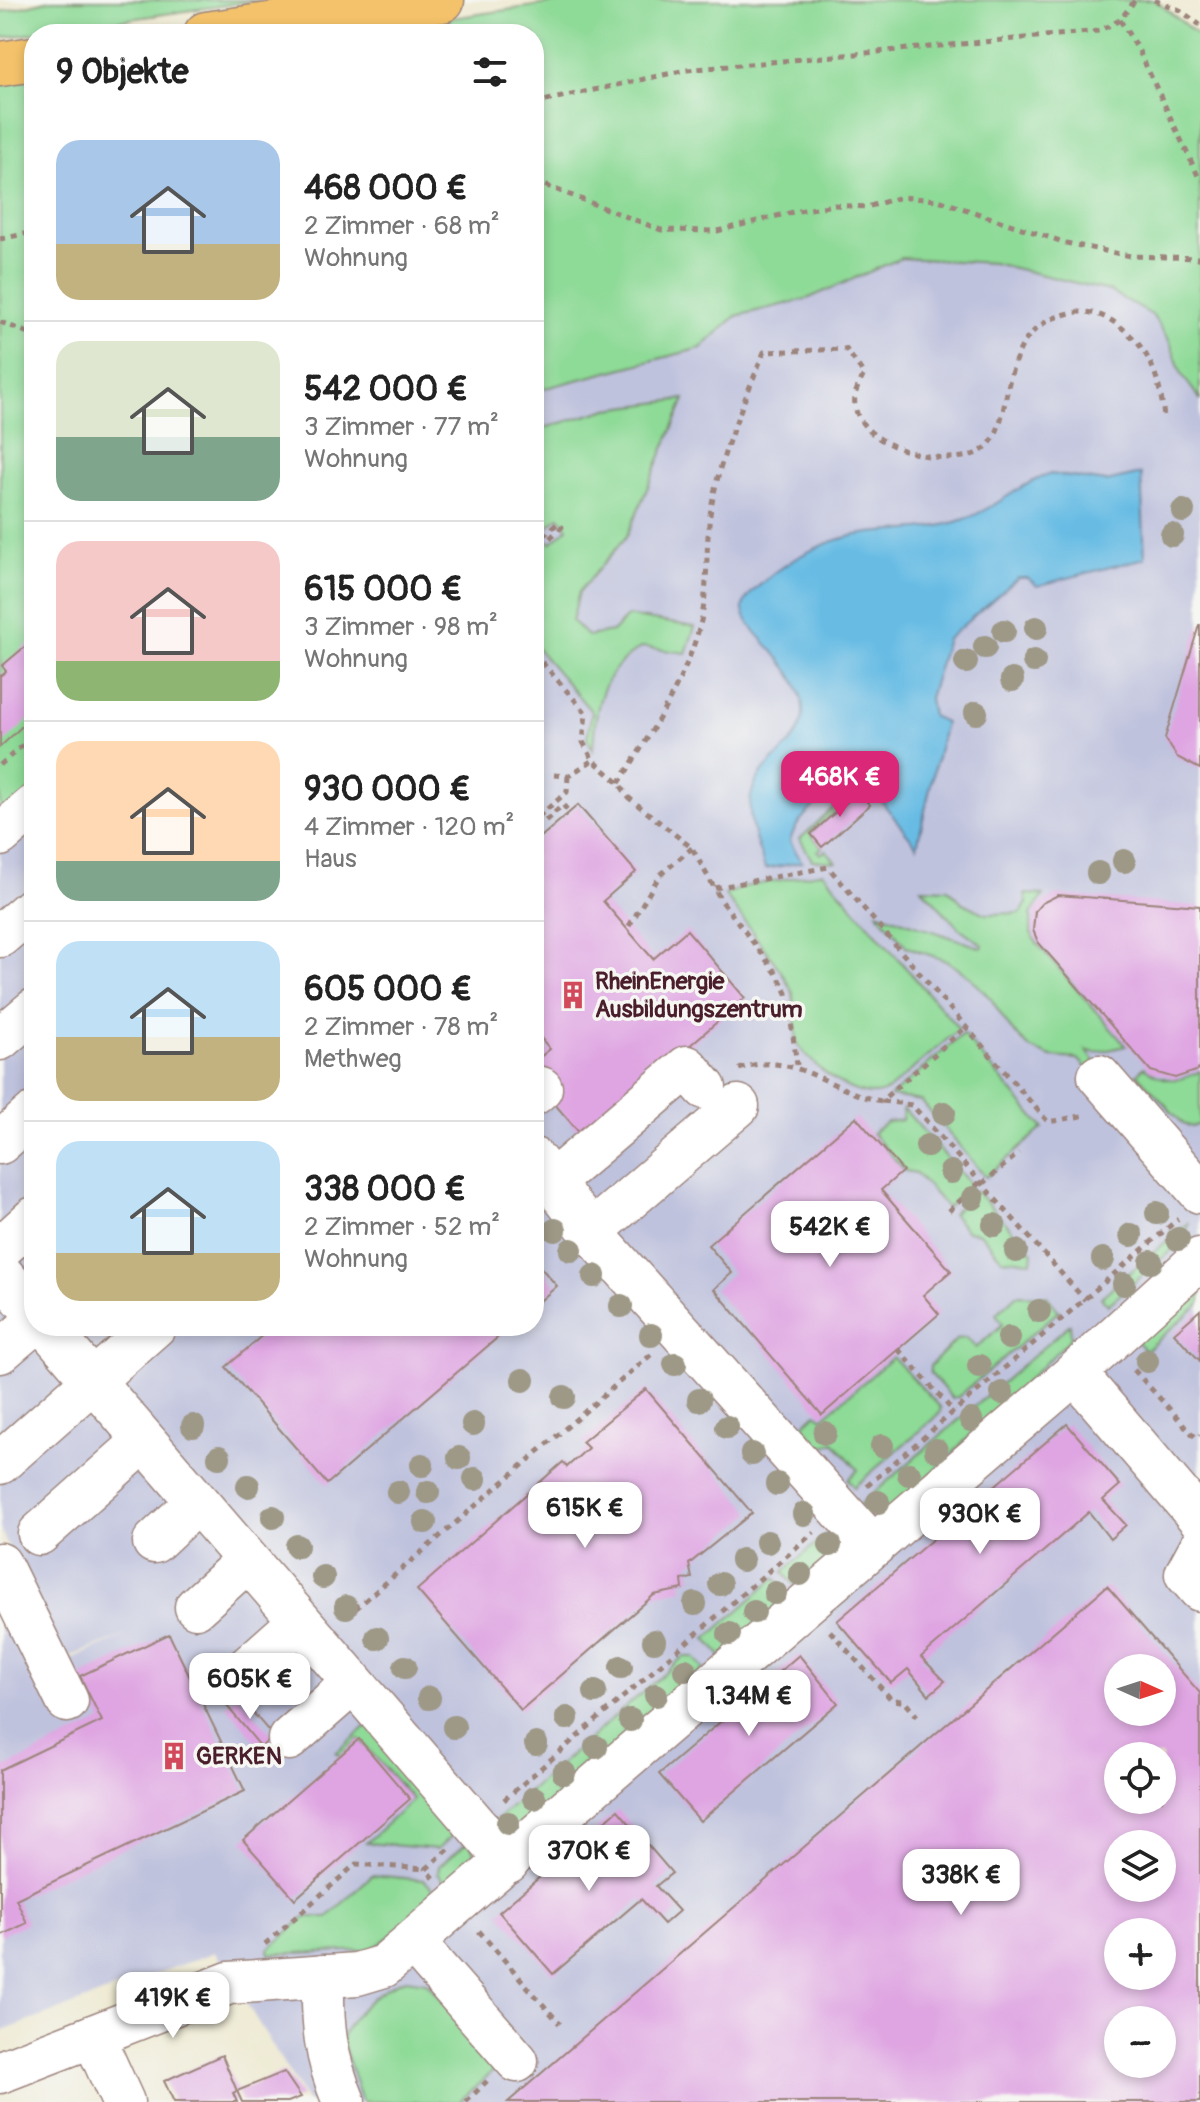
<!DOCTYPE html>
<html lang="de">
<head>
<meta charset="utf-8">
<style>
	body { margin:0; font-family:Pangolin,sans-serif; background:#f2f2f2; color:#222; height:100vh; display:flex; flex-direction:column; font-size:30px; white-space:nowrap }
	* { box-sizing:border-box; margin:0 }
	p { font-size:26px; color:#767676 }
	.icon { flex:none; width:44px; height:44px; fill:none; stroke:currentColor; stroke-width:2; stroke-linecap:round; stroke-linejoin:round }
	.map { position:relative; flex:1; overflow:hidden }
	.sheet { position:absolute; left:24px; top:24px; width:520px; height:1312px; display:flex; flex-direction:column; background:#fff; border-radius:32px; box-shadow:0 4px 12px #0003 }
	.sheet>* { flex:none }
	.needle { width:52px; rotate:93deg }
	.fabs { position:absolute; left:1104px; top:1654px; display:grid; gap:16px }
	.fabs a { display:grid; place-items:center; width:72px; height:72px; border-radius:50%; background:#fff; box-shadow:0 4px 12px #0003; font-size:40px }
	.price { position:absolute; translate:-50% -68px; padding:0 18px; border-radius:16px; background:#fff; color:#222; font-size:26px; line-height:52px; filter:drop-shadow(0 2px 4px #0008) }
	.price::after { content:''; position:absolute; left:50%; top:48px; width:24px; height:18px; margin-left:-12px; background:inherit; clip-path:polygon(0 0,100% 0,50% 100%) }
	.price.active { background:#db2777; color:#fff }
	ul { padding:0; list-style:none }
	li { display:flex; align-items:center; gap:24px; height:200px; padding:0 32px }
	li+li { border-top:2px solid #e0e0e0 }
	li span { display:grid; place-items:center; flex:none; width:224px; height:160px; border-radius:24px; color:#555 }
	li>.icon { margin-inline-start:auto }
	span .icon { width:96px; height:96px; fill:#fffc; stroke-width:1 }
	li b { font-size:34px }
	h2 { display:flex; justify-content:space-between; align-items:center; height:96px; padding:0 32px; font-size:34px }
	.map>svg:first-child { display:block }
	.industrial { fill:#bfc2dd; fill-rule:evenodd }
	.green { fill:#8eda97; stroke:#6c7c61; stroke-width:2 }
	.water { fill:#68bce4; stroke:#596e88; stroke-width:2 }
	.building { fill:#dfa5e2; fill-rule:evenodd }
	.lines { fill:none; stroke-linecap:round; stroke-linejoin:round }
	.minor-casing { stroke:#9c847c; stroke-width:45 }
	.highway-casing { stroke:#9c847c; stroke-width:47 }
	.path { stroke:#9c847c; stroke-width:5; stroke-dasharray:6 6; stroke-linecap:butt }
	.minor { stroke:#fff; stroke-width:42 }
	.highway { stroke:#f3c26a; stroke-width:44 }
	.tree { fill:#9e9886 }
	.labels { text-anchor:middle; stroke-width:7; stroke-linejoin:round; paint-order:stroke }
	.poi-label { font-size:24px; font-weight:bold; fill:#4a1f2b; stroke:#f6f6f2; text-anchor:start }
</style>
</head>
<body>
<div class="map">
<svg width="1200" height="2102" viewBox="0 0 1200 2102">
	<rect width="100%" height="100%" fill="#f6f6f2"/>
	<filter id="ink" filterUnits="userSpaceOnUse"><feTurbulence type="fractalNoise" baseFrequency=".0125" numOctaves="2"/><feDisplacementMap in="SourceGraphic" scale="16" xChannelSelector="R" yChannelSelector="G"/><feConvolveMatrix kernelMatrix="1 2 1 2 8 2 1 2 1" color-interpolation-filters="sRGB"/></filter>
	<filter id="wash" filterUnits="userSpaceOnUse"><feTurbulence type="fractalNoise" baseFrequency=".006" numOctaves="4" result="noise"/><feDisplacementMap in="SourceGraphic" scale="32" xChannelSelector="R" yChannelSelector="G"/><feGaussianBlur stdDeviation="1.8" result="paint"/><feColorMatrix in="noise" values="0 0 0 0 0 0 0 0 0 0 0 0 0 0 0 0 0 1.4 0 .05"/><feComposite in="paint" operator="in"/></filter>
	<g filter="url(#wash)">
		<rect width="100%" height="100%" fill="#ede8ce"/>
		<!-- industrial -->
		<path class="industrial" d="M901,257L993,263L1109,291L1152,315L1170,342L1182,375L1200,399V2102H307L215,1952L0,2032V1586L44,1671L127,1635L66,1658L34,1602L0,1529V826L34,796V1326H534V391L700,348L736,316L807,299ZM1118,1668H1162V1712H1118ZM1118,1756H1162V1800H1118ZM1118,1844H1162V1888H1118ZM1118,1932H1162V1976H1118ZM1118,2020H1162V2064H1118Z"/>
		<!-- green -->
		<g class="green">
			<polygon points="51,0 261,0 0,38 0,12"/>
			<polygon points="575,0 1155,0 1200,37 1200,399 1182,375 1170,342 1152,315 1109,291 993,263 901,258 807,299 736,316 701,348 534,391 534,34 342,34"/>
			<polygon points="34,79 34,796 0,826 0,84"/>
			<path d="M685,399L627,536L579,592L572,621L587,636L612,632L628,616L695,627L686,653L642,647C601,670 595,706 593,750L587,738L592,712L534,645V547L545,538L551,543L568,528L559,517L534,539V521L543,512L534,502V427H548L608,409Z"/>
			<polygon points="838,803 841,807 810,833 822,847 818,851 821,854 826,850 836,862 812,860 800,839"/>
			<path d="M823,872L959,1029L890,1089C859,1108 815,1068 797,1044L793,993L781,971L725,895L744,887Z"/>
			<polygon points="922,888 948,889 963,903 986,914 1021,913 1027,903 1025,894 1044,895 1031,914 1031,933 1039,946 1126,1046 1095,1053 1086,1050 1099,1067 1092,1073 1078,1059 1051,1057 1031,1049 1012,1031 991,999 969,976 947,961 907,947 877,912 982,948 983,945 958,927"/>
			<polygon points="963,1034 1043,1128 986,1177 921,1101 891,1096"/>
			<path d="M1144,1067C1162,1083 1180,1083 1200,1071V1124L1192,1127L1183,1124L1137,1074Z"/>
			<polygon points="903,1108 971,1185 947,1208 916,1173 905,1171 872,1133 887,1122 902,1120"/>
			<polygon points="976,1191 1033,1252 1032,1261 1002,1259 980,1233 967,1231 952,1214"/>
			<polygon points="1189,1222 1181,1242 1108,1305 1101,1297"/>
			<polygon points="1200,1285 1200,1304 1145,1351 1136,1341"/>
			<polygon points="1016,1295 1047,1296 1059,1311 958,1397 952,1398 930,1373 930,1366 957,1339 967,1338 976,1348 1003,1324 996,1314"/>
			<polygon points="1070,1324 1071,1338 923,1482 886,1512 871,1513 860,1505"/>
			<polygon points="893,1357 941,1408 939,1414 854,1487 848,1479 858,1470 834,1442 821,1448 803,1425 816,1413 822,1418"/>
			<polygon points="833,1529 838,1534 838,1551 798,1589 783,1572"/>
			<polygon points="775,1578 790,1596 722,1657 706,1639"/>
			<polygon points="683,1657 694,1657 704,1670 509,1839 494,1822"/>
			<polygon points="369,1724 459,1829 438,1849 366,1843 413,1800 359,1739 340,1756 336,1753"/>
			<polygon points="469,1841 477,1860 451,1889 438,1874 439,1866"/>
			<polygon points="372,1875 424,1880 441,1898 371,1950 270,1954 269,1949 305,1917 328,1917"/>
			<path d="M406,1979L426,1982L493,2054V2071L459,2102H362L342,2040C349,2015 382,1986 406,1979Z"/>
		</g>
		<!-- water -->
		<path class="water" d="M1051,474L1106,482L1141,474L1145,558L1037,586L1028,578H1018L947,639L929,698L932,716L945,722L917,846L877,796L856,780C833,790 795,815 790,842L802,862L765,869C759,848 749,827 750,805C752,760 800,754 803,714C806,665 740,631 743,607C745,596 758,587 766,580C795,555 832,537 870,533C902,530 934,530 965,519C996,508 1021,483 1051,474Z"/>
		<g id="blocks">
			<!-- building -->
			<g class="building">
				<polygon points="1199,625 1200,625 1200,769 1177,757 1165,738"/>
				<polygon points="34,639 34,715 0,747 0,676 6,671 2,666"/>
				<polygon points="858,792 870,805 822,847 811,834"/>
				<polygon points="578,805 636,872 603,901 653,959 687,930 745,998 583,1137 534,1080 534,1062 550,1049 534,1030 534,843"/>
				<polygon points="1058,895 1200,906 1200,1067 1196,1071 1175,1078 1151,1071 1038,942 1033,930 1035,911 1042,903"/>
				<polygon points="856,1117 903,1171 881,1190 951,1271 923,1295 939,1314 822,1415 714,1289 732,1273 708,1245"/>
				<polygon points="534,1260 557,1286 534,1306"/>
				<polygon points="1200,1310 1200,1361 1174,1333"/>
				<polygon points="273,1326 511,1326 327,1484 226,1367"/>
				<polygon points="646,1389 752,1513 689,1564 692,1578 682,1580 683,1589 654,1595 521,1710 417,1590 563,1462 567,1467 588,1448 582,1442"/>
				<polygon points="1067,1424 1120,1485 1103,1500 1126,1525 1110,1539 1089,1512 921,1657 945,1681 929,1695 908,1669 891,1683 837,1621"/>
				<path d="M1107,1586L1200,1693V2102H508ZM1118,1668H1162V1712H1118ZM1118,1756H1162V1800H1118ZM1118,1844H1162V1888H1118ZM1118,1932H1162V1976H1118ZM1118,2020H1162V2064H1118Z"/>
				<polygon points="169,1634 245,1791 16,1899 27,1923 0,1936 0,1770 102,1721 80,1676"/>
				<polygon points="799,1655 838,1703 700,1821 659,1774"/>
				<polygon points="238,1695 273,1736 261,1747 226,1705"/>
				<polygon points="359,1739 410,1799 295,1899 243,1840"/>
				<polygon points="618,1810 672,1873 656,1886 679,1911 664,1924 641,1899 553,1974 499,1912"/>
				<polygon points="222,2055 237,2091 233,2093 237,2102 174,2102 164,2081"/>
				<polygon points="284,2072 301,2097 288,2102 242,2102 237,2091"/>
			</g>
		</g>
	</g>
	<g filter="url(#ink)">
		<use href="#blocks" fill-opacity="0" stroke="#9c847c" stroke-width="2"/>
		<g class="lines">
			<defs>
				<g id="minor">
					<polyline points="0,835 34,806"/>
					<polyline points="0,936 34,907"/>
					<polyline points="0,1039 34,1010"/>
					<polyline points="1099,1076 1200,1192"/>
					<polyline points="534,1094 541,1088"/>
					<polyline points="0,1143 34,1113"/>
					<polyline points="534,1159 591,1232 873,1546"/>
					<polyline points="552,1182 687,1067 705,1088"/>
					<polyline points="591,1232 738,1106"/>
					<polyline points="0,1249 34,1218"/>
					<polyline points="0,1272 34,1312"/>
					<polyline points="46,1326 508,1862"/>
					<polyline points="0,1352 34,1323"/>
					<polyline points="1075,1373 1200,1519"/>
					<polyline points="0,1463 155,1326"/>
					<polyline points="39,1534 144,1441"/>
					<polyline points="154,1542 197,1502"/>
					<polyline points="1200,1548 1186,1574 1200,1590"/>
					<polyline points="0,1564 67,1701"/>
					<polyline points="196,1607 247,1561"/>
					<polyline points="237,1677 300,1621"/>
					<polyline points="289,1739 353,1683"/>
					<polyline points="414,1943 517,2061"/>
					<path d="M323,1976C322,2025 325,2057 344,2102"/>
					<polyline points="93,2036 229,1983 357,1974 384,1966 1075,1373 1200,1259"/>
					<polyline points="0,2072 93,2036 123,2102"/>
				</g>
				<g id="highway">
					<polyline points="206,34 442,0"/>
					<polyline points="0,64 34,59"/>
				</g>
			</defs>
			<!-- minor casing -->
			<use href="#minor" class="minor-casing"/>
			<!-- highway casing -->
			<use href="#highway" class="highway-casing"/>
			<!-- path -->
			<g class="path">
				<polyline points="1154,0 1180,10 1200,25"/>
				<polyline points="1120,20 1139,51 1200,180"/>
				<polyline points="534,103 686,70 1099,31 1120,20 1135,0"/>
				<polyline points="534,181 661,230 717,231 793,212 834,205 867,207 901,197 938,200 1066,243 1130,256 1200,258"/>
				<polyline points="0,239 34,232"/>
				<polyline points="0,322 34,335"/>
				<polyline points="534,544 558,523 562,527 549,539"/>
				<polyline points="534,653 586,713 583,742 593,760 619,783 629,798 692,848 721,900 777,974 787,993 797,1065"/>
				<polyline points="0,765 34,735"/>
				<polyline points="554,775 568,776 593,760"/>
				<polyline points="568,776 567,792 540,815 545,821 563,805 569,812"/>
				<path d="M619,783C650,735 685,681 700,625C710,585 704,544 712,503C722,450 744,402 764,352L846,349L864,374C861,381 856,389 855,396C848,446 948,471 981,451C1021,427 988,329 1071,313C1097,308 1118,322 1135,340C1155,362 1161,389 1164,418"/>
				<polyline points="715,888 828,867 1048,1122 1087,1115"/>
				<polyline points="629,926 660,875 692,848"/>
				<path d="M739,1069C793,1049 831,1092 881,1101L966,1027"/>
				<polyline points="882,1101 912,1105 1085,1300"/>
				<polyline points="982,1184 1019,1153"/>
				<polyline points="949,1211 980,1182"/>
				<polyline points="898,1349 954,1412"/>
				<polyline points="1134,1370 1196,1438 1200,1435"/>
				<polyline points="867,1486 1178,1219"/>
				<polyline points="346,1617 653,1353"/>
				<polyline points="830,1631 891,1699 905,1702 917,1716"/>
				<polyline points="504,1800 814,1532"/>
				<polyline points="434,1878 426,1869 449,1849"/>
				<polyline points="479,1931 560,2024"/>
				<polyline points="265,1944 356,1864 426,1869"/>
				<polyline points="466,2102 487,2081"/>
			</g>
			<!-- minor -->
			<use href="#minor" class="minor"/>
			<!-- highway -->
			<use href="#highway" class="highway"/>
		</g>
		<!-- trees -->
		<g class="tree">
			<circle cx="1183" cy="511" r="12"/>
			<circle cx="1172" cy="535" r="12"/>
			<circle cx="1036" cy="628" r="12"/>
			<circle cx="1004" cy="631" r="12"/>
			<circle cx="985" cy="647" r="12"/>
			<circle cx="1034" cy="661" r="12"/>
			<circle cx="966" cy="662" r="12"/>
			<circle cx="1012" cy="680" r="12"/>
			<circle cx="976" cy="713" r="12"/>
			<circle cx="1124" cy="861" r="12"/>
			<circle cx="1098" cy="873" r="12"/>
			<circle cx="944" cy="1113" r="12"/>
			<circle cx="927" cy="1146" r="12"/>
			<circle cx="951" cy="1172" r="12"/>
			<circle cx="973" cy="1198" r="12"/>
			<circle cx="1157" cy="1213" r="12"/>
			<circle cx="994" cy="1225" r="12"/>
			<circle cx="555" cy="1230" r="12"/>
			<circle cx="1131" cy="1235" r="12"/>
			<circle cx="1178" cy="1239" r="12"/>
			<circle cx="571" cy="1250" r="12"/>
			<circle cx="1016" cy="1251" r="12"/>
			<circle cx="1103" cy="1259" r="12"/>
			<circle cx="1151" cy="1262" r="12"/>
			<circle cx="594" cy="1276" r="12"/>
			<circle cx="1124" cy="1284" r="12"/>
			<circle cx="621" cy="1306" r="12"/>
			<circle cx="1039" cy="1311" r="12"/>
			<circle cx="651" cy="1335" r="12"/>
			<circle cx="1009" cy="1338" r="12"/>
			<circle cx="1147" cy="1361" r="12"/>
			<circle cx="675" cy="1364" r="12"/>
			<circle cx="979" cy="1366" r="12"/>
			<circle cx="523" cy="1380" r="12"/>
			<circle cx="1002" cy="1393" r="12"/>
			<circle cx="564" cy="1397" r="12"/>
			<circle cx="699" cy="1400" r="12"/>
			<circle cx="971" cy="1420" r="12"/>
			<circle cx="473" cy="1424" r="12"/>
			<circle cx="193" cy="1426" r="12"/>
			<circle cx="727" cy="1427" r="12"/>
			<circle cx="825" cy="1433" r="12"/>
			<circle cx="882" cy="1446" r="12"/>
			<circle cx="936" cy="1450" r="12"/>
			<circle cx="752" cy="1454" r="12"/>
			<circle cx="219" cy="1457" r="12"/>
			<circle cx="459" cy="1458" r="12"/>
			<circle cx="422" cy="1465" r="12"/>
			<circle cx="909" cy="1474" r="12"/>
			<circle cx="475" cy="1479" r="12"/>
			<circle cx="777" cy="1484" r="12"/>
			<circle cx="248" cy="1486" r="12"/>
			<circle cx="398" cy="1492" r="12"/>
			<circle cx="428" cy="1492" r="12"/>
			<circle cx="878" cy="1502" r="12"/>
			<circle cx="804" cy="1514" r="12"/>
			<circle cx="273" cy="1517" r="12"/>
			<circle cx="425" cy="1522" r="12"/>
			<circle cx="767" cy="1542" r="12"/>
			<circle cx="830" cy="1545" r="12"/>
			<circle cx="297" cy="1546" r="12"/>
			<circle cx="742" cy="1560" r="12"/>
			<circle cx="800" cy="1574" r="12"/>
			<circle cx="323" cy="1577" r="12"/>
			<circle cx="720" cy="1584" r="12"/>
			<circle cx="775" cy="1593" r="12"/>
			<circle cx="695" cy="1604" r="12"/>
			<circle cx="346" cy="1607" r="12"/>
			<circle cx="754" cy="1612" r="12"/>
			<circle cx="729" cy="1634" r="12"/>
			<circle cx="377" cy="1638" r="12"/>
			<circle cx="654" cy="1641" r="12"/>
			<circle cx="405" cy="1667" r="12"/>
			<circle cx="621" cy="1667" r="12"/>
			<circle cx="685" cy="1670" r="12"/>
			<circle cx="595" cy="1692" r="12"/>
			<circle cx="656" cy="1695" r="12"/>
			<circle cx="429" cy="1698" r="12"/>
			<circle cx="567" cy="1718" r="12"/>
			<circle cx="630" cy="1720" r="12"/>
			<circle cx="454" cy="1727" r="12"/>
			<circle cx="536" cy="1744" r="12"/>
			<circle cx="596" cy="1747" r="12"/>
			<circle cx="564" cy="1773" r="12"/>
			<circle cx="534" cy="1798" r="12"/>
			<circle cx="508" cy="1823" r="12"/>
		</g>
	</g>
	<!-- icons -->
	<defs>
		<symbol id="building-bare" viewBox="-9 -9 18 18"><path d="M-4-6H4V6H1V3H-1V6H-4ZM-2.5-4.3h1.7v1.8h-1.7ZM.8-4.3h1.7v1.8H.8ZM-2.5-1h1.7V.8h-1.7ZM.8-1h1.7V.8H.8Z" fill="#d1495b" stroke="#f6f6f2" stroke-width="2.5" paint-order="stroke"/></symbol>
	</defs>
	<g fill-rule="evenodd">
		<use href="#building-bare" x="553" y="975" width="40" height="40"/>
		<use href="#building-bare" x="154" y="1736" width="40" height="40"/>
	</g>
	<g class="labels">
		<!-- poi labels -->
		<g class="poi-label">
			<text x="595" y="989">RheinEnergie<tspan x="595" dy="28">Ausbildungszentrum</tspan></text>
			<text x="196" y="1764">GERKEN</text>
		</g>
	</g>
</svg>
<div class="fabs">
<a><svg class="needle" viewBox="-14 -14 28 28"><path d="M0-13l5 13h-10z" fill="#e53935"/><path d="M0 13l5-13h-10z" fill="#767676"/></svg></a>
<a><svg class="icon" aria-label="locate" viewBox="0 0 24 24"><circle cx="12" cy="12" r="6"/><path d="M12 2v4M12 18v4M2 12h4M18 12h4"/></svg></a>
<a><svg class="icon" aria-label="layers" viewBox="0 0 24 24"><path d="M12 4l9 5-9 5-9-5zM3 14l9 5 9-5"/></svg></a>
<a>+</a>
<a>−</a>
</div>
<b class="price active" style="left:840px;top:819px">468K €</b>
<b class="price" style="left:830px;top:1269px">542K €</b>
<b class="price" style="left:585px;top:1550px">615K €</b>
<b class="price" style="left:980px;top:1556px">930K €</b>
<b class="price" style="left:250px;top:1721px">605K €</b>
<b class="price" style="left:749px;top:1738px">1.34M €</b>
<b class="price" style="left:589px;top:1893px">370K €</b>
<b class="price" style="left:961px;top:1917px">338K €</b>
<b class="price" style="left:173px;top:2040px">419K €</b>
<section class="sheet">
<h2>9 Objekte<svg class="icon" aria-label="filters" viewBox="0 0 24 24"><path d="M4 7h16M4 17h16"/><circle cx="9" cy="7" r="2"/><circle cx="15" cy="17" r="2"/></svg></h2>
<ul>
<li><span style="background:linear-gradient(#a9c7e8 65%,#c2b280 0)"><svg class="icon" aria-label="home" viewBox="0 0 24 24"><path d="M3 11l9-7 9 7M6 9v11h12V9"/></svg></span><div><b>468 000 €</b><p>2 Zimmer · 68 m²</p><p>Wohnung</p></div></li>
<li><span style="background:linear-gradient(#dfe7d0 60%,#7fa58c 0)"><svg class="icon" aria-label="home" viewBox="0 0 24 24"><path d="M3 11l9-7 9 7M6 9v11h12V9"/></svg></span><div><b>542 000 €</b><p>3 Zimmer · 77 m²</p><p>Wohnung</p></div></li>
<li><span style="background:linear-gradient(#f6c9c9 75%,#8fb573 0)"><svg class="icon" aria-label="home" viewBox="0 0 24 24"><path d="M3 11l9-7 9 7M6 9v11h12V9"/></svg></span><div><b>615 000 €</b><p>3 Zimmer · 98 m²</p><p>Wohnung</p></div></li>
<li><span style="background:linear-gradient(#ffd9b3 75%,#7fa58c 0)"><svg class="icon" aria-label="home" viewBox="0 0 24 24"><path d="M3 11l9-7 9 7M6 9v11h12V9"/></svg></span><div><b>930 000 €</b><p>4 Zimmer · 120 m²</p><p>Haus</p></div></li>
<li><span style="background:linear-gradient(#bfe0f5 60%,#c2b280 0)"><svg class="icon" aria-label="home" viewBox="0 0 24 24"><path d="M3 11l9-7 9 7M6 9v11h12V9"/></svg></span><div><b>605 000 €</b><p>2 Zimmer · 78 m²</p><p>Methweg</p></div></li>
<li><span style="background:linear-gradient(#bfe0f5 70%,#c2b280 0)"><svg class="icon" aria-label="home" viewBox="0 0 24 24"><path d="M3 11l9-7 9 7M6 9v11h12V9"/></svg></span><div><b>338 000 €</b><p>2 Zimmer · 52 m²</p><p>Wohnung</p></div></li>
</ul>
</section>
</div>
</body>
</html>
